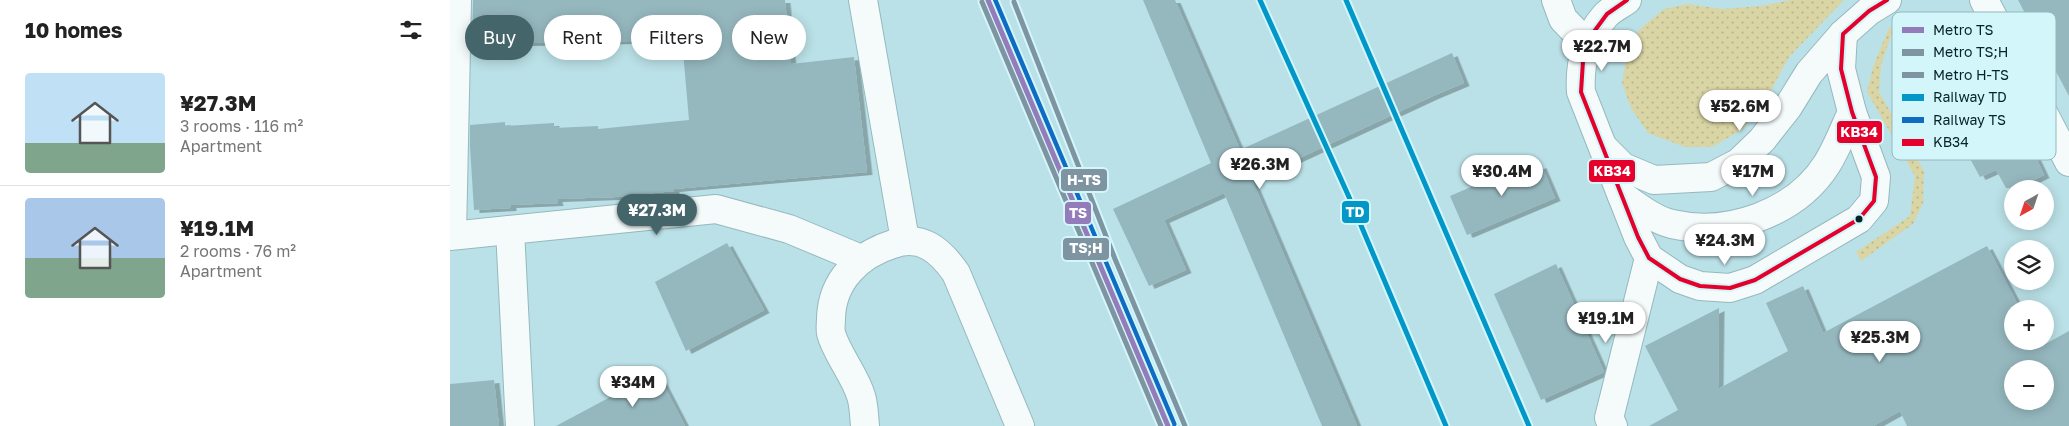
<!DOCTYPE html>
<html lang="en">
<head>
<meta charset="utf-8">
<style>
	body { margin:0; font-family:"Golos Text",sans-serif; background:#f2f2f2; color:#222; height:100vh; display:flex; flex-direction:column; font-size:19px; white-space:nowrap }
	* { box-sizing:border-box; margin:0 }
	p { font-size:16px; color:#767676 }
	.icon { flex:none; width:28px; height:28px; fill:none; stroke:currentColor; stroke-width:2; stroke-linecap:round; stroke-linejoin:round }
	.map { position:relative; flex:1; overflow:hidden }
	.drawer { display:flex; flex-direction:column; background:#fff; width:450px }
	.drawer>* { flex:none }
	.top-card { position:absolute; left:15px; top:15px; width:475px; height:45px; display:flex; gap:10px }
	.needle { width:32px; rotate:220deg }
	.buttons { position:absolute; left:1554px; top:180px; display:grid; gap:10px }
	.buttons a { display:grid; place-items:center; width:50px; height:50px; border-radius:50%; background:#fff; box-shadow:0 2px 12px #0003; font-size:25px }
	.price { position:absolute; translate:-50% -42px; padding:0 11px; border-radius:18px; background:#fff; color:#222; font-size:16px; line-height:32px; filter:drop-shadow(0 1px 2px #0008) }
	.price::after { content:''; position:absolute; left:50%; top:30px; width:15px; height:11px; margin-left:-8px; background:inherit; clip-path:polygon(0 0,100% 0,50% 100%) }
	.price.selected { background:#44666b; color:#fff }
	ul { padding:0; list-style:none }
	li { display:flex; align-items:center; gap:15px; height:125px; padding:0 25px }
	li+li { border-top:1px solid #e0e0e0 }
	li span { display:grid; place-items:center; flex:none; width:140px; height:100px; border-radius:5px; color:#555 }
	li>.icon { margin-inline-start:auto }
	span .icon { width:60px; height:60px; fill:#fffc; stroke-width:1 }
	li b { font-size:21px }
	h2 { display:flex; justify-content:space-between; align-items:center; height:60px; padding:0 25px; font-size:21px }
	.pill { padding:0 18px; border-radius:22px; background:#fff; box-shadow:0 2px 12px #0003; font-size:18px; line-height:45px }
	.pill.selected { background:#44666b; color:#fff }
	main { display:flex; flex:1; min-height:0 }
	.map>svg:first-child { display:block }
	.grass { fill:url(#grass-dots) }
	.building { fill:#95b8be; fill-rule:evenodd; filter:url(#shadow) }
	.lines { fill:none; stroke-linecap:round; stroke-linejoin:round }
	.minor-casing { stroke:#95b9be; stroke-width:30 }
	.tertiary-casing { stroke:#95b9be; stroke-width:30 }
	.minor { stroke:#f5fafb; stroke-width:28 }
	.tertiary { stroke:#f5fafb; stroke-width:28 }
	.bus-1-casing { stroke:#d3f6fb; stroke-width:8 }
	.bus-1 { stroke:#e4002b; stroke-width:4 }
	.rail-1-casing { stroke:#d3f6fb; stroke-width:9 }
	.rail-2-casing { stroke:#d3f6fb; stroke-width:9 }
	.rail-1 { stroke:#0198c9; stroke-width:5 }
	.rail-2 { stroke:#0f6cc3; stroke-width:5 }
	.metro-1-casing { stroke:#d3f6fb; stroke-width:9 }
	.metro-2-casing { stroke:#d3f6fb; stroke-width:9 }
	.metro-3-casing { stroke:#d3f6fb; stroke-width:9 }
	.metro-1 { stroke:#937cb9; stroke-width:5 }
	.metro-2 { stroke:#7e95a1; stroke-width:5 }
	.metro-3 { stroke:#7e95a1; stroke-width:5 }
	.bus-dot { fill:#052428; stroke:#d3f6fb; stroke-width:2 }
	.key { fill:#d3f6fb; stroke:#95b7bc; stroke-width:1 }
	.key-label { font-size:14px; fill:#052428 }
	.line-badge { stroke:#d3f6fb; stroke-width:2 }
	.badge-label { font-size:14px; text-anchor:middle; font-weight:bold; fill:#fff }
</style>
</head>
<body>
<main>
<section class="drawer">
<h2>10 homes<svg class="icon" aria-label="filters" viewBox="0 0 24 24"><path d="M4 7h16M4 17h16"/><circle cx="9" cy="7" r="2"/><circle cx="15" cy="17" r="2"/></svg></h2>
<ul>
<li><span style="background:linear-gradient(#bfe0f5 70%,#7fa58c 0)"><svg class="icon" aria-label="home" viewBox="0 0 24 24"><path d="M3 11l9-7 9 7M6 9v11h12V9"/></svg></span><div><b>¥27.3M</b><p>3 rooms · 116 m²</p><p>Apartment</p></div></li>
<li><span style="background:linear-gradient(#a9c7e8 60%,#7fa58c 0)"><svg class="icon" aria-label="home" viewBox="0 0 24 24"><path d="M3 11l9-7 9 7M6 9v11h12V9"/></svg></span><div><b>¥19.1M</b><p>2 rooms · 76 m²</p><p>Apartment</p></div></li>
</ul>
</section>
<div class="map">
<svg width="1619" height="426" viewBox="0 0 1619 426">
	<defs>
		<pattern id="grass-dots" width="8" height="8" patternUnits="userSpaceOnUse" patternTransform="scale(1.25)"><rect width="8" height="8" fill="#d9d5a5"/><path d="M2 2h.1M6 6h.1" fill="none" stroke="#b9b78e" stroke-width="1.8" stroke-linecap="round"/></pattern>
		<filter id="shadow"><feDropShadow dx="5.5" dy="3" stdDeviation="0" flood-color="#0004"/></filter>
	</defs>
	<rect width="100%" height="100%" fill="#bae1e7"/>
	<!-- grass -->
	<g class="grass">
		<polygon points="1341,0 1394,0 1339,57 1319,94 1293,129 1262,147 1235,147 1198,133 1181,108 1172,83 1178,48 1190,29 1214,9 1238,4 1271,9 1312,6"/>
		<polygon points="1456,14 1458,21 1442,33 1431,65 1429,92 1474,171 1473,203 1463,224 1411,261 1406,252 1460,216 1465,176 1417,92 1423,67 1438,30"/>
	</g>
	<!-- building -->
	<g class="building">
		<polygon points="23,0 335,0 341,64 404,57 417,172 224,189 224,191 165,197 107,199 108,203 61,205 61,208 24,210 20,147 20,125 55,122 55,126 104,123 104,128 148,126 148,129 239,120 232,40 22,44"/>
		<polygon points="693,0 725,0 790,150 1002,53 1014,83 983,96 802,180 907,426 872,426 774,193 714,220 736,270 699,286 663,209 761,163"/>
		<polygon points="1568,0 1619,0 1619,96"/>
		<polygon points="1519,38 1586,150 1583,152 1594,175 1568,188 1556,188 1546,170 1530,177 1472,70"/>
		<polygon points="1083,160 1086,167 1091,165 1105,198 1017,235 1000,196"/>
		<polygon points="277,243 314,310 236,351 205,282"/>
		<path d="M1537,246L1570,309H1562V341H1587L1590,347L1619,331V426H1457L1450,411L1423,426H1199L1228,410L1195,346L1269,308L1268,389L1338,351L1316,303L1353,286L1373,333ZM1562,369H1595V401H1562Z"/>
		<polygon points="1106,264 1154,372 1091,400 1044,294"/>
		<polygon points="207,372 235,426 106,426"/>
		<polygon points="44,380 49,426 0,426 0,384"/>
	</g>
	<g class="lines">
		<defs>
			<g id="minor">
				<polyline points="413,0 455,240"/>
				<polyline points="1534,0 1619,162"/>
				<polyline points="60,230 70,426"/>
				<polyline points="2,235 7,0"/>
				<polyline points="0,236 266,209 339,229 411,259"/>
				<polyline points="1163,426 1159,418 1199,258"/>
			</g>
			<g id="tertiary">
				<polyline points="1106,0 1113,19 1137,44"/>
				<path d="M1177,0C1170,5 1160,10 1155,16C1136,38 1129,64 1131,92L1188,237L1199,258L1230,279L1250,286L1280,288L1305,280L1409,219L1424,201L1426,177L1402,112L1391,69L1393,34"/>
				<polyline points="1154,148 1173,167 1204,180 1261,177 1288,163 1312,140 1338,107 1359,73 1393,34 1419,11 1437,0"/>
				<path d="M1172,196C1187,206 1204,220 1222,224C1278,237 1346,213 1377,164C1387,148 1394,129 1402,112"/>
				<path d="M415,426C414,416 414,405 411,396C405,375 386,353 381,333C380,329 381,323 381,318C382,281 408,255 443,244C471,234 490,250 506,273L570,426"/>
			</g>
		</defs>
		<!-- minor casing -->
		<use href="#minor" class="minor-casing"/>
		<!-- tertiary casing -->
		<use href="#tertiary" class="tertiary-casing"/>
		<!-- minor -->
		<use href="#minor" class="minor"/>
		<!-- tertiary -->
		<use href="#tertiary" class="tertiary"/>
		<defs>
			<polyline id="bus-1" points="1177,0 1157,14 1143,33 1133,61 1131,92 1188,237 1199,258 1230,279 1250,286 1280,288 1305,280 1409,219 1424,201 1426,177 1402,112 1391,69 1393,34 1419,11 1437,0"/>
		</defs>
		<!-- bus-1 casing -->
		<use href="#bus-1" class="bus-1-casing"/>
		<!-- bus-1 -->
		<use href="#bus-1" class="bus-1"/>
		<defs>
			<g id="rail-1">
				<polyline points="810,0 899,197 996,426"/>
				<polyline points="896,0 1079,426"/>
			</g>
			<polyline id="rail-2" points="545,0 724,424"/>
		</defs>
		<!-- rail-1 casing -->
		<use href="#rail-1" class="rail-1-casing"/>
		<!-- rail-2 casing -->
		<use href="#rail-2" class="rail-2-casing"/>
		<!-- rail-1 -->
		<use href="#rail-1" class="rail-1"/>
		<!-- rail-2 -->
		<use href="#rail-2" class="rail-2"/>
		<defs>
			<polyline id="metro-1" points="538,0 718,426"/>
			<polyline id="metro-2" points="532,2 711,426"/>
			<polyline id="metro-3" points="564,2 665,259 735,426"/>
		</defs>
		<!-- metro-1 casing -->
		<use href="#metro-1" class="metro-1-casing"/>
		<!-- metro-2 casing -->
		<use href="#metro-2" class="metro-2-casing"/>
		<!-- metro-3 casing -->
		<use href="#metro-3" class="metro-3-casing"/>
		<!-- metro-1 -->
		<use href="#metro-1" class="metro-1"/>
		<!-- metro-2 -->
		<use href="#metro-2" class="metro-2"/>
		<!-- metro-3 -->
		<use href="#metro-3" class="metro-3"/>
	</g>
	<!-- markers -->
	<circle class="bus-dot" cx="1409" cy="219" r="4.5"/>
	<!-- legend -->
	<rect x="1442" y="12" width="164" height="148" rx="8" class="key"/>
	<rect x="1452" y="27" width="22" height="6" fill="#937cb9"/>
	<rect x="1452" y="49" width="22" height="7" fill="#7e95a1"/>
	<rect x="1452" y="72" width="22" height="6" fill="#7e95a1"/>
	<rect x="1452" y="94" width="22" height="7" fill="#0198c9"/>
	<rect x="1452" y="117" width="22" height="6" fill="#0f6cc3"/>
	<rect x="1452" y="139" width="22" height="7" fill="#e4002b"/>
	<g class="key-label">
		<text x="1483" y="35">Metro TS</text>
		<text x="1483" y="57">Metro TS;H</text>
		<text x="1483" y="80">Metro H-TS</text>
		<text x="1483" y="102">Railway TD</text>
		<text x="1483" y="125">Railway TS</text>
		<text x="1483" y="147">KB34</text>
	</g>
	<g class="line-badge">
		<rect x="1386" y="120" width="47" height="24" rx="5" fill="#e4002b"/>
		<rect x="1138" y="159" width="48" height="24" rx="5" fill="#e4002b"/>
		<rect x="610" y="168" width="48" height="24" rx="5" fill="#7e95a1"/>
		<rect x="891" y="200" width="29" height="24" rx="5" fill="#0198c9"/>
		<rect x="614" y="201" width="28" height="24" rx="5" fill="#937cb9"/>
		<rect x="612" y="237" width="48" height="24" rx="5" fill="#7e95a1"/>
	</g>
	<g class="badge-label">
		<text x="1409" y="137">KB34</text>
		<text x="1162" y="176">KB34</text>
		<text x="634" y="185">H-TS</text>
		<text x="905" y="217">TD</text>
		<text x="628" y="218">TS</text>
		<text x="636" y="253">TS;H</text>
	</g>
</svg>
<div class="buttons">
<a><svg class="needle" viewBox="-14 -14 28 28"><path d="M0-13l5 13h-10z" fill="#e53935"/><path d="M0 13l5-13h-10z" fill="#767676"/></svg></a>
<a><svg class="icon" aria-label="layers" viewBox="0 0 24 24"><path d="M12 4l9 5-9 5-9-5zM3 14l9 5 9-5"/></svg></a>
<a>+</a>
<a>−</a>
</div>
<b class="price" style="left:1152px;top:72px">¥22.7M</b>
<b class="price" style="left:1290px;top:132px">¥52.6M</b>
<b class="price" style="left:810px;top:190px">¥26.3M</b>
<b class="price" style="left:1052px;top:197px">¥30.4M</b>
<b class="price" style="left:1303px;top:197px">¥17M</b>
<b class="price selected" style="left:207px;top:236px">¥27.3M</b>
<b class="price" style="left:1275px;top:266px">¥24.3M</b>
<b class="price" style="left:1156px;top:344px">¥19.1M</b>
<b class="price" style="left:1430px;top:363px">¥25.3M</b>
<b class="price" style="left:183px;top:408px">¥34M</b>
<div class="top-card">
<a class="pill selected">Buy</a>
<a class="pill">Rent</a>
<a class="pill">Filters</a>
<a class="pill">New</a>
</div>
</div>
</main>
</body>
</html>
